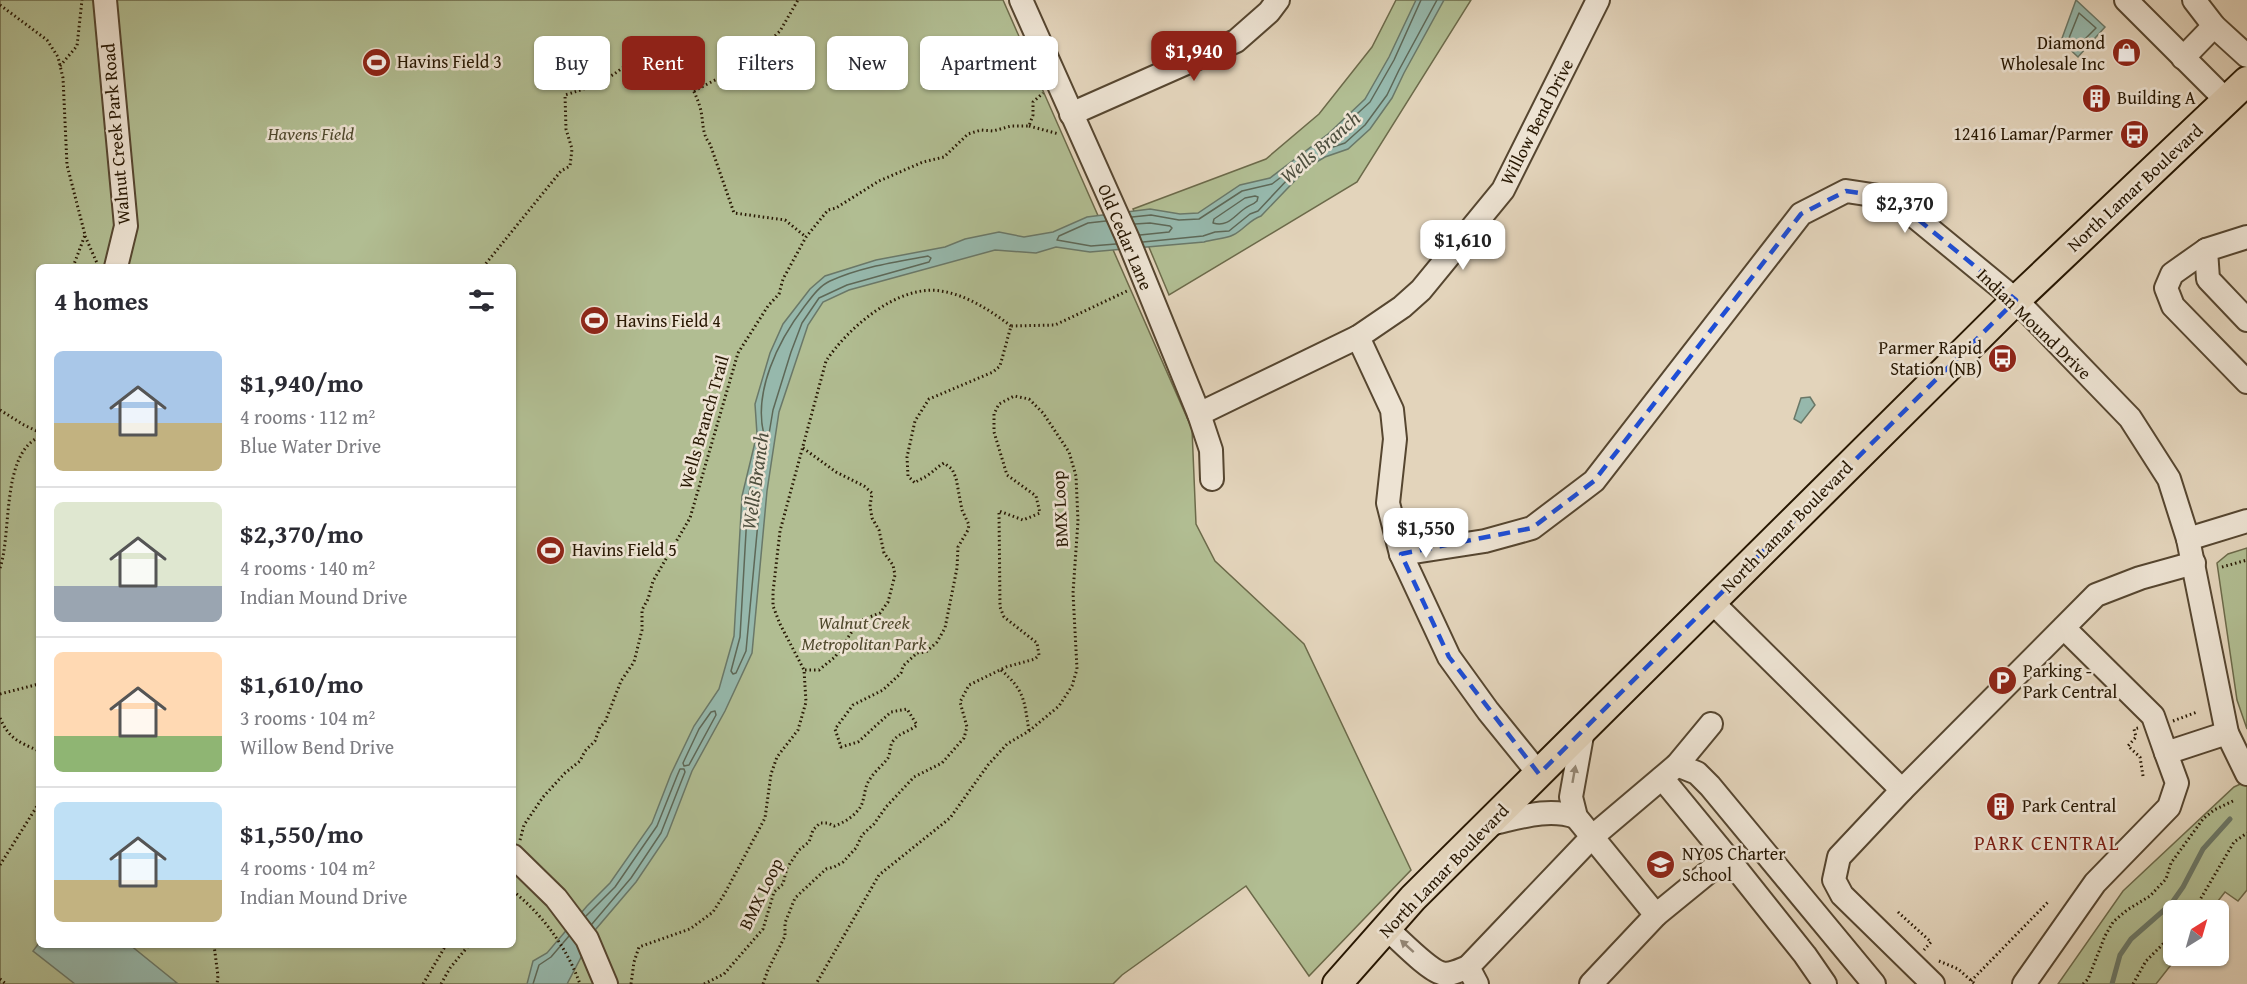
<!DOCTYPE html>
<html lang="en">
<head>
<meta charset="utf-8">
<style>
	body { margin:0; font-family:"Gentium Book Plus",serif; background:#f7f7f7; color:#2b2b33; height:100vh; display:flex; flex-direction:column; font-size:22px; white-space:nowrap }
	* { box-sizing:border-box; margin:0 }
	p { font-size:20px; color:#7c7c81 }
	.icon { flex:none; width:33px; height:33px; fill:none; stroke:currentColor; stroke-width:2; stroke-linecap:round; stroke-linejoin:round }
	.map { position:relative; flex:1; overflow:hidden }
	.panel { position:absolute; left:36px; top:264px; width:480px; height:684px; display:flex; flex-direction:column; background:#fff; border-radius:9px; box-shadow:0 2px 4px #0004 }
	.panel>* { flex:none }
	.top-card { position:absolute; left:534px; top:36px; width:570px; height:54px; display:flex; gap:12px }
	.needle { width:39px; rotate:37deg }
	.buttons { position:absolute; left:2163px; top:900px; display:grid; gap:12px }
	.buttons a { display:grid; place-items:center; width:66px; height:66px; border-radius:9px; background:#fff; box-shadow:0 2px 4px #0004; font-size:30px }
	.price { position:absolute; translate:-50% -51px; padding:0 14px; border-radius:12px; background:#fff; color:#222; font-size:20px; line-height:39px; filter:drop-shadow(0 2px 3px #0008) }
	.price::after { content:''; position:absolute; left:50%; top:36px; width:18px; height:14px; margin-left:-9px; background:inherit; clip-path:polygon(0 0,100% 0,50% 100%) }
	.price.active { background:#8f2418; color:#fff }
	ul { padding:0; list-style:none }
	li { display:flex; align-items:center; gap:18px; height:150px; padding:0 18px }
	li+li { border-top:2px solid #e1e1e2 }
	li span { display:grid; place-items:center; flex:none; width:168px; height:120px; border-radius:9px; color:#555 }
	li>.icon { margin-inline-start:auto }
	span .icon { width:72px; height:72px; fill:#fffc; stroke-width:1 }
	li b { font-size:26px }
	h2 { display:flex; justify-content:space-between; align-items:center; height:72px; padding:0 18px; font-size:26px }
	.pill { padding:0 21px; border-radius:9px; background:#fff; box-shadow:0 2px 4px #0004; font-size:21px; line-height:54px }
	.pill.active { background:#8f2418; color:#fff }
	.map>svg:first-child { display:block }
	.green { fill:#b1bd92; stroke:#6c6a4a; stroke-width:1.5; fill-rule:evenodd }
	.water { fill:#96b8ac; stroke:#6a7868; stroke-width:1.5 }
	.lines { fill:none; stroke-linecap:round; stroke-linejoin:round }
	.shore { stroke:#5e6857; stroke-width:1.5 }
	.stream { stroke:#6a7868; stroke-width:5 }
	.minor-casing { stroke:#564630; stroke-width:26 }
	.major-casing { stroke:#271702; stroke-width:32 }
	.path { stroke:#271702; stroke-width:3; stroke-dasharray:1.5 3; stroke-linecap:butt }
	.minor { stroke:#ede3d3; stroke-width:22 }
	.major { stroke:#e3d4bb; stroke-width:28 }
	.oneway { fill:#948775 }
	.marked { fill:none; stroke:#1d4ed8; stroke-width:4.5; stroke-dasharray:12 8; stroke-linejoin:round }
	.labels { text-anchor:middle; stroke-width:5; stroke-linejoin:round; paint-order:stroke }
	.poi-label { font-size:18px; fill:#271702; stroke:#ede3d3; text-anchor:start }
	.street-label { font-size:18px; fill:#271702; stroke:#ede3d3 }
	.park-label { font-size:18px; font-style:italic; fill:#50492d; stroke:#ede3d3 }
	.water-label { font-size:20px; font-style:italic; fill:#4e4f3e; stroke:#ede3d3 }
	.neighbourhood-label { font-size:20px; letter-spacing:1.5px; fill:#7a1f14; stroke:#ede3d3 }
</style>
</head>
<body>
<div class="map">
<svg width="2247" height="984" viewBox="0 0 2247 984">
	<rect width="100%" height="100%" fill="#e3d4bb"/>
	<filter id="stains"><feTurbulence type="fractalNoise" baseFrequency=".00333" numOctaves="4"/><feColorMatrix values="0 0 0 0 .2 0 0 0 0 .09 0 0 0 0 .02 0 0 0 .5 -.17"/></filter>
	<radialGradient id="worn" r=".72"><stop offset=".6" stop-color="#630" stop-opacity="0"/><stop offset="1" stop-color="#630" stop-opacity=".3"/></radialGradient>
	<!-- green -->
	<g class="green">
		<path d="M0,0H1003L1192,429L1196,524L1215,561L1304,644L1411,870L1309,976L1246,886L1122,975L1113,984H0ZM39,267H513V945H39Z"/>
		<polygon points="1396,0 1471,0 1357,182 1169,295 1133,209 1266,159 1319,114 1372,47"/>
		<polygon points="2247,548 2247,729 2237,700 2217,563 2228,554"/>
		<polygon points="2247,781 2247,890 2238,901 2225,892 2211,910 2174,910 2174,956 2178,956 2156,984 2058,984 2123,891 2234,787"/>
	</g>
	<!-- water -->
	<g class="water">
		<path d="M1416,0H1444L1404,73L1392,98L1370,129L1348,149L1325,157L1308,167L1261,216C1249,220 1244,230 1233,235C1225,239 1214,239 1204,242L1090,252L1056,247L1036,253L995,250L849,290L823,302L808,325L779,412L767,491L752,653L725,711L692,771L667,836L636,882L596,929L567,984H527L533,961L547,953L587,906L610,883L652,823L671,774L694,726L719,689L734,636L742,496L757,434L755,404L770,353L783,324L810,289L825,276L876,260L945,247L965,239L999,232L1024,237L1053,232L1087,217L1150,209L1180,214L1198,213L1240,185L1270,178L1328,134L1365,99L1389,57Z"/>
		<polygon points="2076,0 2105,27 2078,57 2061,41"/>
		<polygon points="1810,397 1815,405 1801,423 1794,419 1801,398"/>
		<polygon points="39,943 39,945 130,945 177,983 75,984 33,951"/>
	</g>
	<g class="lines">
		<!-- shore -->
		<g class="shore">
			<polyline points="1421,0 1394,60 1370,102 1323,145 1324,150 1345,143 1365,125 1387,95 1399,70 1437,0"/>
			<polygon points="2079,13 2096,28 2077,47 2069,38"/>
			<path d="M1255,196L1258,197L1257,201C1253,205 1249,205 1244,209C1233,217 1228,227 1213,223L1214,219L1245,198Z"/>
			<polyline points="1132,217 1151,215 1179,220 1199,219 1242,191 1272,184 1285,174 1289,175 1288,179 1258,211 1250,214 1229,231 1215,232 1203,236 1143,242"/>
			<polyline points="1106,221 1088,223 1059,236 1057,240 1091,246 1116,244"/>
			<polyline points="1135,224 1150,223 1170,226 1172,228 1169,232 1140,235"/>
			<path d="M928,256L931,258L929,262L847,285L819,298L802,323L791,352L773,410L769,434L764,435C753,392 778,341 804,307C811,298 819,286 830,281C860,267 895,262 928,256Z"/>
			<polygon points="766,436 768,439 761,490 746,651 736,673 733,674 731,671 740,637 748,497 763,438"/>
			<polygon points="715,711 716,715 689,765 684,766 683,763 699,729 711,712"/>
			<polyline points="586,916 615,887 657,826 677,776 680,769 684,769 685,772 661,833 631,878 592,924"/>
			<polyline points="533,984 539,965 551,957 569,936"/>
		</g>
		<!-- stream -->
		<polyline class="stream" points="2112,984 2120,955 2131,939 2171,904 2183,887 2203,849 2230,819"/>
		<defs>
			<g id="minor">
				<polyline points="105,0 126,226 116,267"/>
				<polyline points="1021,0 1127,237 1199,414 1211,450 1212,479"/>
				<polyline points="2126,0 2227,101"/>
				<polyline points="2194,0 2214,26 2247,56"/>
				<polyline points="2183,58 2214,26"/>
				<polyline points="1071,114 1236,41 1269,12 1278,0"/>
				<polyline points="2247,237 2206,250 2208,279 2247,320"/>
				<polyline points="2206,250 2172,274 2166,288 2173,306 2247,382"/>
				<polyline points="1358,337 1392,410 1395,439 1388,503 1401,554 1449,657 1488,711 1539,774"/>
				<polyline points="1199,414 1358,337 1402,307 1421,290 1503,190 1598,0"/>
				<polyline points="2188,539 2247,521"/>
				<polyline points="1401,554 1485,541 1532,528 1594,481 1801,214 1846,191 1892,198 2016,300 2130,418 2169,479 2188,539 2227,733 2247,774"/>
				<polyline points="1712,602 1902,790 2096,595 2140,578 2194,563"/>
				<polyline points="2064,628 2153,716 2166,753 2227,733"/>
				<polyline points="1583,730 1571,797 1576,817 1656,915 1727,857 1805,955 1825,984"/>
				<polyline points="1677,765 1697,773 1710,786 1874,984"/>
				<polyline points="1662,778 1727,857"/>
				<polyline points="1902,790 1839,857 1834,880 1842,895 1933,984"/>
				<path d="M1490,824C1518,818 1548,807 1576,817"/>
				<polyline points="513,856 556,898 587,939 606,984"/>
				<path d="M1386,928C1398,938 1427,969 1441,973C1450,976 1460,970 1468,967"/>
				<polyline points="1477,984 1468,967 1592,837 1677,765 1711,724"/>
				<polyline points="1591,984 1656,915"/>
				<polyline points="2024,984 2095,883 2169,807 2177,783 2166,753"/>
			</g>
			<polyline id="major" points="1337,984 1413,898 2016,300 2247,81"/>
		</defs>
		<!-- minor casing -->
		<use href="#minor" class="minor-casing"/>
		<!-- major casing -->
		<use href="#major" class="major-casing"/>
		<!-- path -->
		<g class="path">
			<polyline points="0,5 47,40 58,57 63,78 67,165 85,235 73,267"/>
			<polyline points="60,66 77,46 82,0"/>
			<polyline points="694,91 746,64 780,31 798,0"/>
			<polyline points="1029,126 1059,134"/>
			<polyline points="85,236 97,263"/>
			<path d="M483,267L561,171L570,166L572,149L566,129L565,95C601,84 611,78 640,54L670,57C683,73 694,87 700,107C704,121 701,133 710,144L734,213L785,220L806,237"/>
			<polyline points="0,410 24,425 39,432"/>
			<polyline points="803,448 836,472 864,486 872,493 870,506 872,518 879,530 884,553 893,565 895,575 888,602 880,613 862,620 853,630 835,657 825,665 819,670 804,670"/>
			<polyline points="2222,567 2247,560"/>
			<path d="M0,568C12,533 1,455 39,437"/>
			<path d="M1001,670C1025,691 1024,700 1029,731"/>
			<polyline points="0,694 39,684"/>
			<path d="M0,718C9,739 19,742 39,751"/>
			<polyline points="2173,721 2197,712"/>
			<polyline points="2138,728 2134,729 2136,737 2128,746 2140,757 2143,776"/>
			<polyline points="520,840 524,825 543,797 565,773 580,761 585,751 595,741 600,727 605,722 621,681 634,662 642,630 642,610 648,599 653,581 690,518 738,353 768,306 779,294 783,279 806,237 828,210 836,208 879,181 923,162 944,157 968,134 981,130 993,131 1011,126 1029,126 1033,115 1033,102 1043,93"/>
			<polyline points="0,865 39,803"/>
			<path d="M513,891C543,915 567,948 580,984"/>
			<polyline points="2194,910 2234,842 2247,833"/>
			<polyline points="1898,912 1931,942 1924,950"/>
			<polyline points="214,945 218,976 217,984"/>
			<polyline points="1939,961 1958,969 1975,984"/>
			<polyline points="0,979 6,984"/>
			<polyline points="1971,981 2049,901"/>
			<polyline points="423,984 446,945"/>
			<polyline points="441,984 450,968 469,945"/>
			<path d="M631,984L634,962L639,947L690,929L713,912L725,893L765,818L771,774L777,757L798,730L806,702L804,670L780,624L773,606V592L780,531L826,361C848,328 898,284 941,291C967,295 991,311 1011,326"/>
			<path d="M704,984L724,974L763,929L774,892L783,884L787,868L799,850L809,842L813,830L820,823H828L834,826C844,823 856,815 861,806C865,798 864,787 870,779C875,771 883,765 888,758C891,752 889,745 894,740C899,733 909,732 917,725L907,709L891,712L858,742L841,747L835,729L853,705L883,690L901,673L903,666L917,653L926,652L937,642L945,628L957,568L958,547L968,530L969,525L962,510L956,478L952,469L944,463C937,467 934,471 928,475C923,479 919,479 915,483L908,476L907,457L915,421L929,399L993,372L1000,366L1011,326L1055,325L1127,291"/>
			<polyline points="763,984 768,970 785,936 785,923 795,898 826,869 834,867 843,862 856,848 862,835 874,824 886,807 914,777 942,763 964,738 967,727 960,702 969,685 1006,667 1035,659 1039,655 1037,643 1004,617 1000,607 999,511 1023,520 1040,513 1036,496 1007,475 994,432 994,414 999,404 1014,396 1029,399 1043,413 1069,452 1076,476 1078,521 1073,593 1077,669 1072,686 1059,706 1029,731 1007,744 988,765 950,818 879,875 816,984"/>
			<polyline points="2083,984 2088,979 2105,936 2113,922 2127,910 2150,896 2166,879 2171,863 2203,819 2214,810 2235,800"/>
			<polyline points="2133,984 2146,961 2174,933"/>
		</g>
		<!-- minor -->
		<use href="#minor" class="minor"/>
		<!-- major -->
		<use href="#major" class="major"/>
	</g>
	<!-- one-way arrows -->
	<defs><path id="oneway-solid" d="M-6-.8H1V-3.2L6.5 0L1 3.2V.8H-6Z" transform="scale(1.5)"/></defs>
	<g class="oneway">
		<use href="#oneway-solid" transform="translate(1574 774) rotate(-80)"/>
		<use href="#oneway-solid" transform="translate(1407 946) rotate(-138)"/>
	</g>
	<!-- marked area -->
	<path class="marked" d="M1846,191L1892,198L2016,300L1539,774L1449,657L1401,554L1532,528L1594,481L1801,214Z"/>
	<!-- icons -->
	<defs>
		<symbol id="shop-disc" viewBox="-11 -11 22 22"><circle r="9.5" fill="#8f2418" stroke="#ede3d3"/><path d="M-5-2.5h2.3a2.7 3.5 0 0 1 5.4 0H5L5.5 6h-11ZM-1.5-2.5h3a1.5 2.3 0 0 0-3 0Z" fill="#fff"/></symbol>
		<symbol id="stadium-disc" viewBox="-11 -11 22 22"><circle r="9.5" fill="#8f2418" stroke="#ede3d3"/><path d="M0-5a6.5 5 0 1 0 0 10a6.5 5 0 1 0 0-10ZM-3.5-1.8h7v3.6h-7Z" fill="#fff"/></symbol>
		<symbol id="building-disc" viewBox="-11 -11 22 22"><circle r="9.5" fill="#8f2418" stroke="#ede3d3"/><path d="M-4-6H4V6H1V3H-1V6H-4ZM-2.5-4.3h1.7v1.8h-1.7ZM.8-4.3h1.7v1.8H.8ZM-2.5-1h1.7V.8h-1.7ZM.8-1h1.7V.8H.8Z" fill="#fff"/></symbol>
		<symbol id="bus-disc" viewBox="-11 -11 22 22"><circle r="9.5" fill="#8f2418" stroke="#ede3d3"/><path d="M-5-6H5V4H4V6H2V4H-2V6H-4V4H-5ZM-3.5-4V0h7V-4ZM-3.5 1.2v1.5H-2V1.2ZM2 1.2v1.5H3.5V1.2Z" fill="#fff"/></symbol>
		<symbol id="parking-disc" viewBox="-11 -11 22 22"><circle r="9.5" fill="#8f2418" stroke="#ede3d3"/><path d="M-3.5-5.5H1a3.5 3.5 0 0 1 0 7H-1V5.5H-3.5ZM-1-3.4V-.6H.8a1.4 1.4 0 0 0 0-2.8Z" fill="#fff"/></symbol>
		<symbol id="school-disc" viewBox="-11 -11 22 22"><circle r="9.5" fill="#8f2418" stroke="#ede3d3"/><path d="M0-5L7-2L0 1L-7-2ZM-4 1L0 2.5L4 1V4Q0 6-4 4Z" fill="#fff"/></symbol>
	</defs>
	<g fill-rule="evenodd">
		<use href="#shop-disc" x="2110" y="36" width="33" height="33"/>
		<use href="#stadium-disc" x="360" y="46" width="33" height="33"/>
		<use href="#building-disc" x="2080" y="82" width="33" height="33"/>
		<use href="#bus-disc" x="2118" y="118" width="33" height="33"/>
		<use href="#stadium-disc" x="578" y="304" width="33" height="33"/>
		<use href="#bus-disc" x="1986" y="342" width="33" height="33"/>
		<use href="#stadium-disc" x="534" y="534" width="33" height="33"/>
		<use href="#parking-disc" x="1986" y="664" width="33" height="33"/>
		<use href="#building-disc" x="1984" y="790" width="33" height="33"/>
		<use href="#school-disc" x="1644" y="848" width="33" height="33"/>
	</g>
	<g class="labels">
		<!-- poi labels -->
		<g class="poi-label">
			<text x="2105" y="49" text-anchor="end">Diamond<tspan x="2105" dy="21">Wholesale Inc</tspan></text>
			<text x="397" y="68">Havins Field 3</text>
			<text x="2117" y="104">Building A</text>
			<text x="2113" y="140" text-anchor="end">12416 Lamar/Parmer</text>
			<text x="616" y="327">Havins Field 4</text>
			<text x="1982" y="354" text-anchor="end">Parmer Rapid<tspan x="1982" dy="21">Station (NB)</tspan></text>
			<text x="572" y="556">Havins Field 5</text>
			<text x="2023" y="677">Parking -<tspan x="2023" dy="21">Park Central</tspan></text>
			<text x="2022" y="812">Park Central</text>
			<text x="1682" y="860">NYOS Charter<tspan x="1682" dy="21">School</tspan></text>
		</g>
		<!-- street labels -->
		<g class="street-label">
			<text transform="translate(1537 122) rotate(-63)" y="6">Willow Bend Drive</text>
			<text transform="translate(116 134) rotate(-95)" y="6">Walnut Creek Park Road</text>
			<text transform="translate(2135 188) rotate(-43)" y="6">North Lamar Boulevard</text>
			<text transform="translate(1125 237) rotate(67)" y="6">Old Cedar Lane</text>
			<text transform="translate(2034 324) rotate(44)" y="6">Indian Mound Drive</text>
			<text transform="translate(704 422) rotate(-74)" y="6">Wells Branch Trail</text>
			<text transform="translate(1060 509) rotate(-93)" y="6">BMX Loop</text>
			<text transform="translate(1787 527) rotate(-45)" y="6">North Lamar Boulevard</text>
			<text transform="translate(1444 871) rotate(-46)" y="6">North Lamar Boulevard</text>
			<text transform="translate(761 894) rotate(-64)" y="6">BMX Loop</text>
		</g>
		<!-- park labels -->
		<g class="park-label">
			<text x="311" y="140">Havens Field</text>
			<text x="864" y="629">Walnut Creek<tspan x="864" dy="21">Metropolitan Park</tspan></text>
		</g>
		<!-- water labels -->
		<g class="water-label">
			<text transform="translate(1320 147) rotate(-41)" y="7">Wells Branch</text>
			<text transform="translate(755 481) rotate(-82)" y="7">Wells Branch</text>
		</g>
		<!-- neighbourhood labels -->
		<g class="neighbourhood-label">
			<text x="2047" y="850">PARK CENTRAL</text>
		</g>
	</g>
	<rect width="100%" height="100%" filter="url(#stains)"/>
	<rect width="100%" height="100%" fill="url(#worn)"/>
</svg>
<div class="buttons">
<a><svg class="needle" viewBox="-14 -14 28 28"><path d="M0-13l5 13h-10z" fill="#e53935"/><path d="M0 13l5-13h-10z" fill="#7c7c81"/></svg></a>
</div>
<b class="price active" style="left:1194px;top:82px">$1,940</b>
<b class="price" style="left:1905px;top:234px">$2,370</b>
<b class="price" style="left:1463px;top:271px">$1,610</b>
<b class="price" style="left:1426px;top:559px">$1,550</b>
<div class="top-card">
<a class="pill">Buy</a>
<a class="pill active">Rent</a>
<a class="pill">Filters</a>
<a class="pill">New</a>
<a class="pill">Apartment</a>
</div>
<section class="panel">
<h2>4 homes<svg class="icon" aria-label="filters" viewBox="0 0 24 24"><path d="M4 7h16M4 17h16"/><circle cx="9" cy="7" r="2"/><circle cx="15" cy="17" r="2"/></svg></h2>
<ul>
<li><span style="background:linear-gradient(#a9c7e8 60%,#c2b280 0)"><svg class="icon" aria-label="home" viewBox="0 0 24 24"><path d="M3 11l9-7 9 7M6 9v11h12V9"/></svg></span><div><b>$1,940/mo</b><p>4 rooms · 112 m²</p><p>Blue Water Drive</p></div></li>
<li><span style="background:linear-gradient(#dfe7d0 70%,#9aa5b1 0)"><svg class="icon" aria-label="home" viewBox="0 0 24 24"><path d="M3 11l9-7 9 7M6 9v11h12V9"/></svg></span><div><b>$2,370/mo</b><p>4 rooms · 140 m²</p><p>Indian Mound Drive</p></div></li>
<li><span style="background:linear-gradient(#ffd9b3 70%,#8fb573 0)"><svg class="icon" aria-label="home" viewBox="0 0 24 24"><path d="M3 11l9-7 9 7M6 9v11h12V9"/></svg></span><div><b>$1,610/mo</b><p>3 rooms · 104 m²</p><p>Willow Bend Drive</p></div></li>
<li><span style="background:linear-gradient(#bfe0f5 65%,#c2b280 0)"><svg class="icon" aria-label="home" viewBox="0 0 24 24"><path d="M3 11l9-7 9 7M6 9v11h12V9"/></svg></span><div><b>$1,550/mo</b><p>4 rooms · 104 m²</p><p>Indian Mound Drive</p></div></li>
</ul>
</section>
</div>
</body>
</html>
